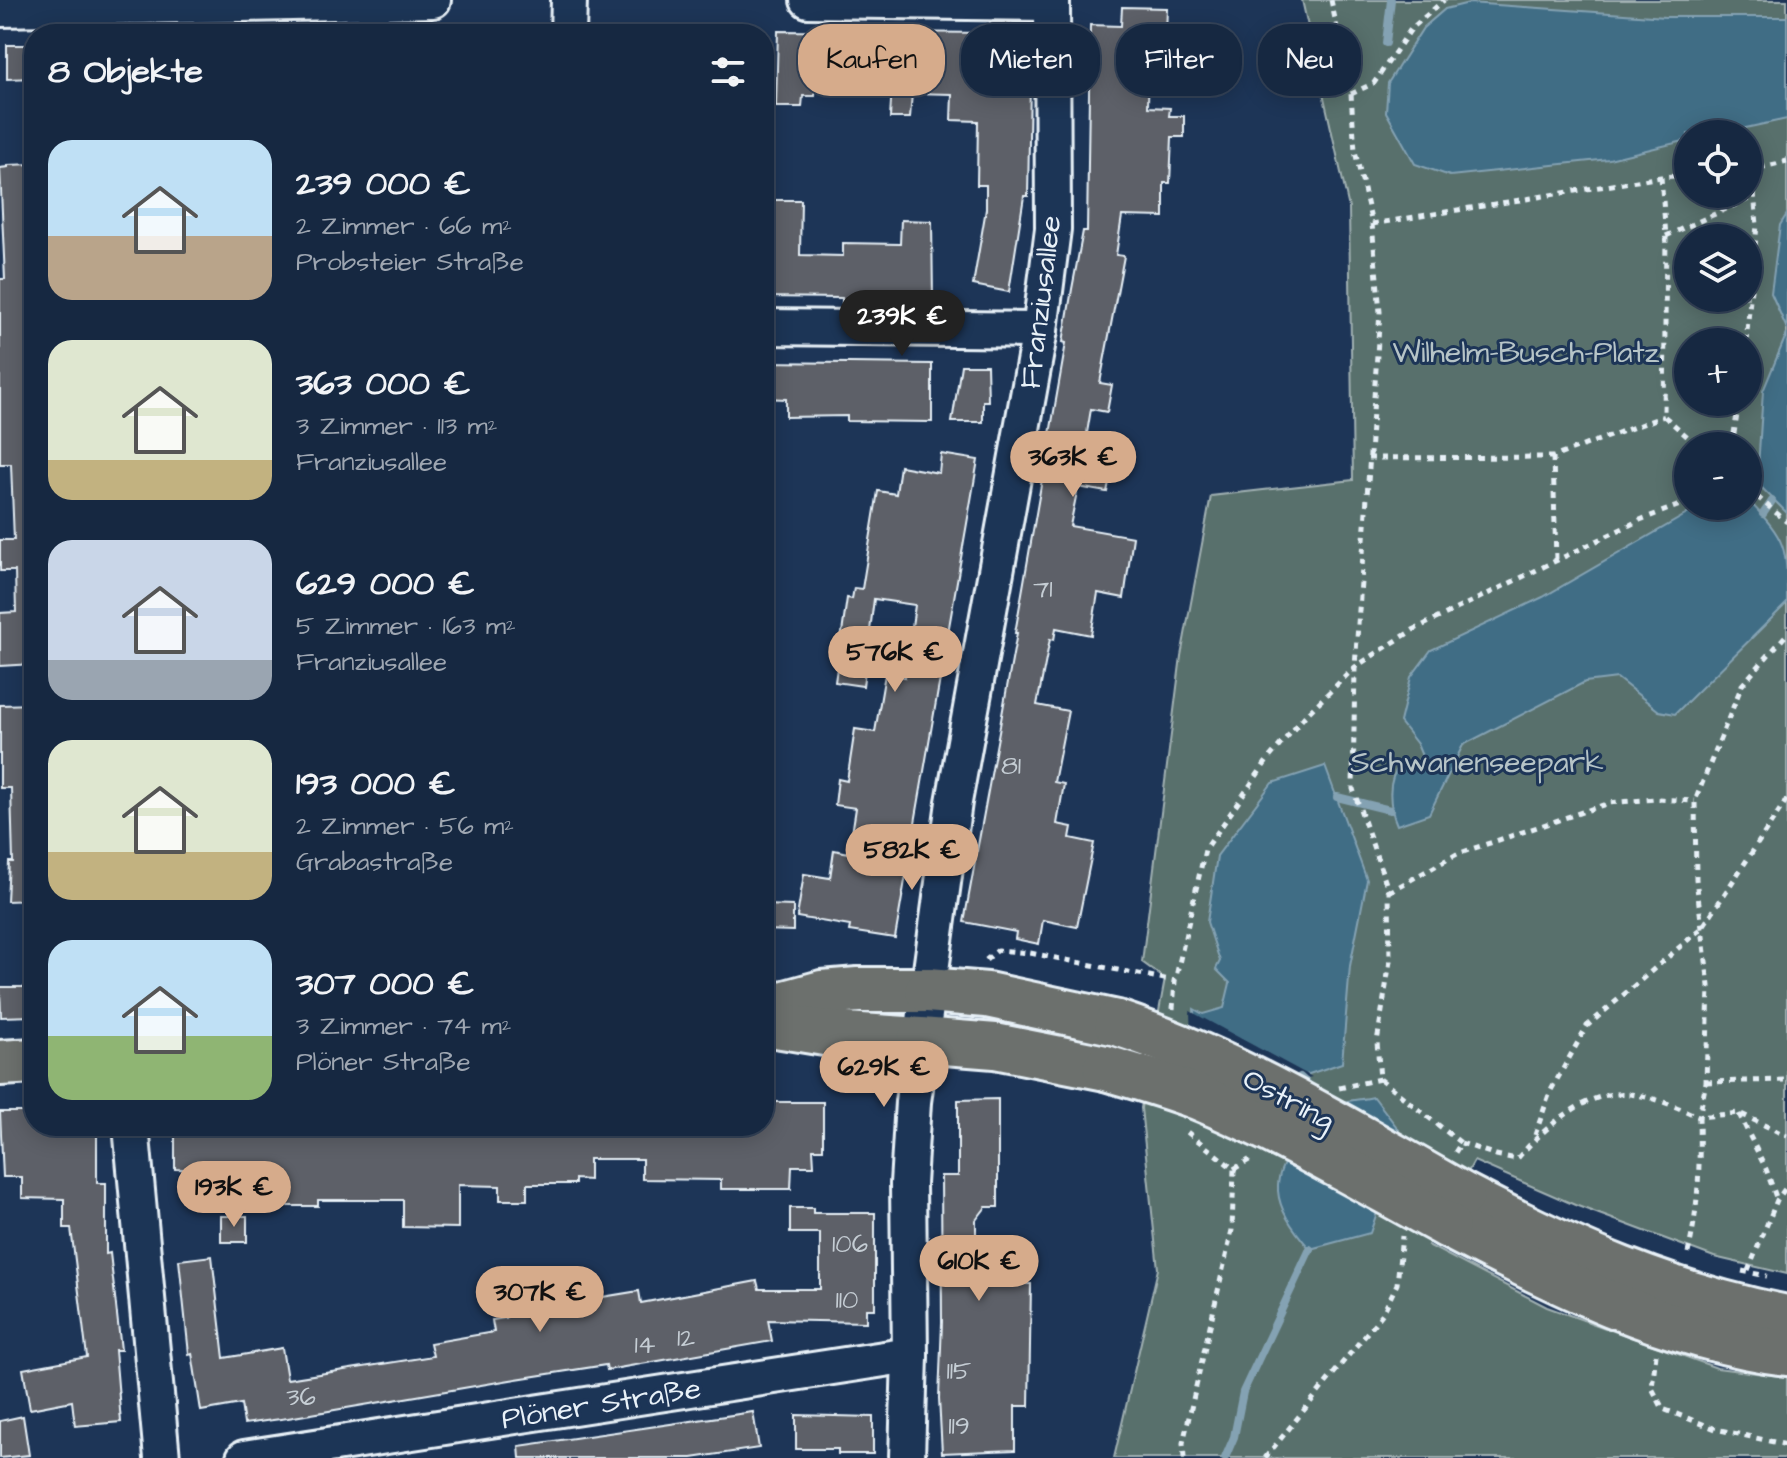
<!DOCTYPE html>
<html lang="de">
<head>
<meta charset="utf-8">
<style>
	body { margin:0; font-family:"Architects Daughter",sans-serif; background:#23344c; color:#f1f3f6; height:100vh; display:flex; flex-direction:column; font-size:30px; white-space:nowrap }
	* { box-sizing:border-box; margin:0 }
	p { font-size:26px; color:#9ea6b1 }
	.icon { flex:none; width:44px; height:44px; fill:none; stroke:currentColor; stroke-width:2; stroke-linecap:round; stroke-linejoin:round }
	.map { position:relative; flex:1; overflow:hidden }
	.sheet { position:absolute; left:24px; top:24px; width:750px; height:1112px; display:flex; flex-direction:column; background:#162841; border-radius:32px; box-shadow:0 4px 20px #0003,0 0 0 2px #35445a }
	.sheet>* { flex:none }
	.guide { position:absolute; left:798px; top:24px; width:760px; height:72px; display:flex; gap:16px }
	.tools { position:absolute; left:1674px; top:120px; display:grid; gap:16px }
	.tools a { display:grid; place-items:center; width:88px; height:88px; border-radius:50%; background:#162841; box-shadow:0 4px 20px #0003,0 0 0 2px #35445a; font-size:40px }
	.price { position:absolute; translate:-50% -68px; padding:0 18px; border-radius:28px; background:#d6ab8b; color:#111; font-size:26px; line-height:52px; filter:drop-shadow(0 2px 4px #0008) }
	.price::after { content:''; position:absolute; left:50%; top:48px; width:24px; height:18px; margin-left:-12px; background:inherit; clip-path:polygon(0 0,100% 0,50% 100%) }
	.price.current { background:#222; color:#fff }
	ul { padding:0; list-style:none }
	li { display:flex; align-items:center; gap:24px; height:200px; padding:0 24px }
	li span { display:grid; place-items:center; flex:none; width:224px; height:160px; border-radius:24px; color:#555 }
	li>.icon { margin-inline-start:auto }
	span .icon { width:96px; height:96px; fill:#fffc; stroke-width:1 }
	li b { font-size:34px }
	h2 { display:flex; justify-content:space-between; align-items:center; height:96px; padding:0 24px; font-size:34px }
	.pill { padding:0 28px; border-radius:32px; background:#162841; box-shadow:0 4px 20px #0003,0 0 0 2px #35445a; font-size:28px; line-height:72px }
	.pill.current { background:#d6ab8b; color:#111 }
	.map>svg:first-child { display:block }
	.green { fill:#59706c; stroke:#a0b0b2; stroke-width:2; fill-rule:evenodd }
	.water { fill:#416d85; stroke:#84a2b3; stroke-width:2 }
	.pier { fill:#1d3557 }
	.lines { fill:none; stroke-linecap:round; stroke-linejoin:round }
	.stream { stroke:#84a2b3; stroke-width:8 }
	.building { fill:#5d6168; stroke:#e8f1f8; stroke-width:2 }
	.minor-casing { stroke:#e8f1f8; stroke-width:40 }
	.major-casing { stroke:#e8f1f8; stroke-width:50 }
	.highway-casing { stroke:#e8f1f8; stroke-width:50 }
	.path { stroke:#e8f1f8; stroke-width:5; stroke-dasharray:6 6; stroke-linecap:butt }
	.minor { stroke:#1d3557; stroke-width:34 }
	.major { stroke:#6c706d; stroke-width:44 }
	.highway { stroke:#6c706d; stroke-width:44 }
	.highway-bridge-casing { stroke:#e8f1f8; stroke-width:50; stroke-linecap:butt }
	.highway-bridge { stroke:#6c706d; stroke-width:44 }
	.labels { text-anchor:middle; stroke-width:6; stroke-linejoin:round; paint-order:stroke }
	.number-label { font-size:26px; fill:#c5cdd4 }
	.street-label { font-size:30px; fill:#e8f1f8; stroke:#1d3557 }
	.park-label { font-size:30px; fill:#b6c4c7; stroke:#1d3557 }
</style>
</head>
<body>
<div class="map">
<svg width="1787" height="1458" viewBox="0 0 1787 1458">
	<rect width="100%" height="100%" fill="#1d3557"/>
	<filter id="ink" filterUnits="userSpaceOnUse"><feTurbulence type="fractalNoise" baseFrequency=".0125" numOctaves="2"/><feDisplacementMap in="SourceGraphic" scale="16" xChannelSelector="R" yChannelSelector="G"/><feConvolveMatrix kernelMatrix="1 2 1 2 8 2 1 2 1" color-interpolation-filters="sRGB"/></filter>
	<g filter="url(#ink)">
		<!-- green -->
		<path class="green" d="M1302,0H1787V1274L1714,1257L1575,1205L1474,1161L1428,1245L1547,1307L1717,1368L1787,1377V1458H1114L1158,1269L1141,1108L1165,979L1142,962L1181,656L1211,496L1353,480L1349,208ZM1688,134H1748V194H1688ZM1688,238H1748V298H1688ZM1688,342H1748V402H1688ZM1688,446H1748V506H1688Z"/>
		<!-- water -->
		<g class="water">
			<polygon points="1469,3 1666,17 1787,17 1787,119 1718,134 1688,134 1688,140 1609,159 1450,176 1415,164 1386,112 1388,83 1423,28 1445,9"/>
			<polygon points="1787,214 1787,329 1771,293 1780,225"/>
			<polygon points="1787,333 1787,513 1757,483 1763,391"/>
			<path d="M1748,500C1787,541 1787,546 1787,603L1675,714L1659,711L1617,678L1585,682L1463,745L1429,814L1397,825C1389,807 1386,779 1401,764H1415L1422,756L1417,744L1400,722L1411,677L1431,650L1543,597L1701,506H1748Z"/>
			<polygon points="1325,766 1367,880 1350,966 1342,1063 1300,1077 1197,1102 1194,1009 1203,1014 1224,1008 1230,983 1216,969 1220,961 1207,922 1217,856 1272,783"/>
			<path d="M1374,1097L1399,1130L1386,1186L1370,1233L1310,1249C1271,1204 1265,1178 1306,1132C1313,1124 1322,1109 1332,1105C1344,1100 1361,1100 1374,1097Z"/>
		</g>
		<!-- pier -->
		<polygon class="pier" points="1190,1011 1312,1077 1193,1103"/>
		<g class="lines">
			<!-- stream -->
			<g class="stream">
				<polyline points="1386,43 1391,0"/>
				<polyline points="1763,514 1772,501"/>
				<polyline points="1337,797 1390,810"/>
				<polyline points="1300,1077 1312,1088"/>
				<polyline points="1225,1458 1234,1437 1243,1392 1310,1249"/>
			</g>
		</g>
		<!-- building -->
		<g class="building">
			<polygon points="1122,7 1167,8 1166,34 1197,35 1197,54 1149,54 1148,107 1170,108 1169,116 1184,116 1184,137 1172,137 1170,183 1164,183 1164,217 1122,216 1116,255 1124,256 1100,383 1112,385 1107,412 1091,409 1083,457 1113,463 1107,492 1078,487 1070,526 1133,537 1124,598 1098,593 1091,635 1056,628 1054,640 1050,639 1037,705 1068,711 1054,782 1064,784 1057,824 1072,827 1070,838 1094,843 1077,927 1043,920 1039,944 1015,939 1016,932 964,922 1017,633 1015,633 1066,343 1063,342 1072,289 1083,231 1087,231 1090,25 1121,26"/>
			<polygon points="990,22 1031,23 1028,196 1024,196 1009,292 973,285 986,209 986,185 977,185 978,121 951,120 952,94 912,93 910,118 890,118 893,67 816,65 815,96 803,96 802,107 776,107 778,31 990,33"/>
			<polygon points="7,45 34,45 34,78 7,79"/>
			<polygon points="34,164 34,664 0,666 0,613 16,612 15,571 0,571 0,540 14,540 11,464 0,464 0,279 5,279 0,168 8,167 8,165"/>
			<polygon points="764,200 801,200 800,255 843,256 843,243 900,244 901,220 932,221 933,301 842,303 842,298 764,297"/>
			<polygon points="764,362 932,364 932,422 847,421 847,416 786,417 786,399 764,398"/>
			<polygon points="961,365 987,365 988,401 983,401 983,422 952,422"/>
			<polygon points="941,454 978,460 895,938 849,931 850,926 797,917 804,874 830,878 834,850 849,853 856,808 835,805 838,779 847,781 855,729 875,732 885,674 905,677 915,605 874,599 863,686 835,682 847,598 852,599 854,588 862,589 878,491 896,494 900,466 939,473"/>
			<polygon points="34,704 34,900 7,901 9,862 13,862 11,788 0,788 0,705"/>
			<polygon points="764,905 793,906 793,931 764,930"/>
			<polygon points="0,987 32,987 33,1016 1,1017"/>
			<polygon points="998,1099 998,1207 986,1207 976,1220 976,1255 1011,1256 1011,1283 1031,1284 1029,1406 1015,1406 1015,1450 942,1453 939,1398 942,1322 941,1176 958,1176 958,1100"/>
			<polygon points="764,1102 823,1102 823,1149 813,1149 814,1166 792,1166 791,1189 721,1189 721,1180 642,1179 642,1159 589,1159 589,1180 575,1179 575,1184 527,1184 527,1200 500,1200 500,1186 458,1185 458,1228 403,1227 403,1200 318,1200 318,1206 288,1206 288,1175 236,1176 236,1170 175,1169 175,1126 764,1126"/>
			<polygon points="0,1112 34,1112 34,1126 97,1126 97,1183 106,1183 106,1254 110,1253 121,1350 115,1350 121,1422 75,1426 72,1401 30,1409 23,1369 87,1357 71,1228 64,1228 64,1199 22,1198 22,1177 3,1177"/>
			<polygon points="790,1208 813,1208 813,1213 875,1213 875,1309 866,1309 866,1322 768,1320 772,1341 607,1370 606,1365 516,1379 288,1418 244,1424 241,1404 201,1411 192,1353 189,1354 179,1260 212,1256 224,1358 282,1348 287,1379 433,1356 430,1343 494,1332 492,1320 506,1318 505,1313 639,1291 641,1303 757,1281 759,1289 820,1289 820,1233 790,1233"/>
			<rect x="221" y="1216" width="26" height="26"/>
			<polygon points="753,1412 759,1448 692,1458 520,1458 519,1446"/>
			<polygon points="796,1415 873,1417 873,1454 838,1454 838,1449 796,1449"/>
			<polygon points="23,1416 29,1455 0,1458 0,1421"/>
		</g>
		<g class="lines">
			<defs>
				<g id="minor">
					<polyline points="808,0 1052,3"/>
					<polyline points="0,9 433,0"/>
					<polyline points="568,34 569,0"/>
					<polyline points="764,327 1040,330"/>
					<polyline points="131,1126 162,1458"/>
					<polyline points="244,1458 910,1355"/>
					<polyline points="907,1458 910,1355 908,1184 913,1102 954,802 1040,330 1053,229 1052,0"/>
				</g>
				<g id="major">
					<polyline points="764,1009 822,993 858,990 928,990"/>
					<polyline points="764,1023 831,1034 920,1040"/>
					<polyline points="0,1063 34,1061"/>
				</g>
				<g id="highway">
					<polyline points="928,990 987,995 1117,1023"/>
					<polyline points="920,1040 995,1046 1106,1068"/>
					<path d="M1462,1195C1567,1250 1671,1296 1787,1318"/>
					<path d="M1447,1225C1554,1281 1666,1337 1787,1353"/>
				</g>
			</defs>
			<!-- minor casing -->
			<use href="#minor" class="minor-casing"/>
			<!-- major casing -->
			<use href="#major" class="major-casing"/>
			<!-- highway casing -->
			<use href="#highway" class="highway-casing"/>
			<!-- path -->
			<g class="path">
				<polyline points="1331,0 1351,94 1355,151 1372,224 1380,312 1355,667 1353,789 1389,892 1390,961 1377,1042 1380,1079 1461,1143 1454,1154"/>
				<polyline points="1351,94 1374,83 1411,29 1444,0"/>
				<polyline points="1748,171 1787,161"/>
				<polyline points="1661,177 1666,236 1664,416 1698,446"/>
				<polyline points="1372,224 1661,177 1688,175"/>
				<polyline points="1666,236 1755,196"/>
				<polyline points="1746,342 1757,225 1752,170"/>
				<polyline points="1732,446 1739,402"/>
				<polyline points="1553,457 1556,560"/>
				<polyline points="1368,458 1553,457 1664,416"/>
				<polyline points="1748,489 1787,522"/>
				<polyline points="1389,892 1457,854 1609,803 1657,799 1695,801"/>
				<polyline points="986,960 998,950 1030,953 1175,981"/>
				<polyline points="1173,1009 1175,981 1205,850 1269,758 1305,716 1355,667 1413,630 1640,520 1688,502"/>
				<polyline points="844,1068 842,1078 889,1081"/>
				<polyline points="1706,1082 1787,1080"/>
				<polyline points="1339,1088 1380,1079"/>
				<polyline points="1739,1114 1766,1169 1777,1200"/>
				<polyline points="1535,1135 1550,1092 1587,1026 1702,928 1787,799"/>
				<path d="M1461,1143L1496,1155L1517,1159C1539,1133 1579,1097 1615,1094C1644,1092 1673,1105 1699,1117L1706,1082L1709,986L1696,879L1695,801L1742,685L1787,634"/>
				<polyline points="1234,1169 1254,1157"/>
				<path d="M1688,1253C1699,1207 1700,1163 1699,1117L1739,1113L1787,1136"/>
				<polyline points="1742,1271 1767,1276"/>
				<polyline points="1748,1271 1777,1200 1787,1186"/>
				<polyline points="1656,1354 1652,1388 1663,1409 1716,1429 1787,1445"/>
				<polyline points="1184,1458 1183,1443 1232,1230 1234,1169 1187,1132"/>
				<polyline points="1265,1458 1383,1313 1397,1284 1402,1236"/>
			</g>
			<!-- minor -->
			<use href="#minor" class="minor"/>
			<!-- major -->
			<use href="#major" class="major"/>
			<!-- highway -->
			<use href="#highway" class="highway"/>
			<defs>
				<g id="highway-bridge">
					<path d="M1117,1023C1240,1064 1350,1132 1462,1195"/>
					<path d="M1106,1068C1139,1078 1173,1087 1205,1100C1289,1135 1367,1182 1447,1225"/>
				</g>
			</defs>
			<!-- highway-bridge casing -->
			<use href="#highway-bridge" class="highway-bridge-casing"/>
			<!-- highway-bridge -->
			<use href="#highway-bridge" class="highway-bridge"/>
		</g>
	</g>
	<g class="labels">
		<!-- number labels -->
		<g class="number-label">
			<text x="1043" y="597">71</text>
			<text x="1011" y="774">81</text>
			<text x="850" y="1252">106</text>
			<text x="847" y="1308">110</text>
			<text x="686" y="1346">12</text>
			<text x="645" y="1353">14</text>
			<text x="959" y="1379">115</text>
			<text x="301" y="1405">36</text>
			<text x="959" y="1434">119</text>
		</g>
		<!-- street labels -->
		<g class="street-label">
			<text transform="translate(1040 302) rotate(-83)" y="10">Franziusallee</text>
			<text transform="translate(1289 1099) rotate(28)" y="10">Ostring</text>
			<text transform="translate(601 1403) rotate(-9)" y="10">Plöner Straße</text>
		</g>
		<!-- park labels -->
		<g class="park-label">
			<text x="1526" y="362">Wilhelm-Busch-Platz</text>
			<text x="1477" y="772">Schwanenseepark</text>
		</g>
	</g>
</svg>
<div class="tools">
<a><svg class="icon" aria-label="locate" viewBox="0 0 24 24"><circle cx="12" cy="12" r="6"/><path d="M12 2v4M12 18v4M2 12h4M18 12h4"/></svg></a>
<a><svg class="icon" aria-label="layers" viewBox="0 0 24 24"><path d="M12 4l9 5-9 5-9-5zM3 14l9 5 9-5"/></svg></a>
<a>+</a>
<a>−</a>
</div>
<b class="price current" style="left:902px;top:358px">239K €</b>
<b class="price" style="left:1073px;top:499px">363K €</b>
<b class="price" style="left:895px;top:694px">576K €</b>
<b class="price" style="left:912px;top:892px">582K €</b>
<b class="price" style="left:884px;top:1109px">629K €</b>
<b class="price" style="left:234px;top:1229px">193K €</b>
<b class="price" style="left:979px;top:1303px">610K €</b>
<b class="price" style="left:540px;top:1334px">307K €</b>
<div class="guide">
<a class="pill current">Kaufen</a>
<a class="pill">Mieten</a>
<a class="pill">Filter</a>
<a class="pill">Neu</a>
</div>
<section class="sheet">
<h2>8 Objekte<svg class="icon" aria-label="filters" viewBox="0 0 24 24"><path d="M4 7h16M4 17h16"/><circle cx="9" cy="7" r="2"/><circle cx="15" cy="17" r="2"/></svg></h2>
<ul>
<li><span style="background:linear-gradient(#bfe0f5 60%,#b9a48a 0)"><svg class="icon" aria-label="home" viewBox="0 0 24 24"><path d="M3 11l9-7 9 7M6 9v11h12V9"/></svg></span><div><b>239 000 €</b><p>2 Zimmer · 66 m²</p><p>Probsteier Straße</p></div></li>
<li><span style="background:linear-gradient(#dfe7d0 75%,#c2b280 0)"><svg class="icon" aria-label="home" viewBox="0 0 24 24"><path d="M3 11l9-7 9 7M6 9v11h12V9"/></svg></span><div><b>363 000 €</b><p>3 Zimmer · 113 m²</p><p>Franziusallee</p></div></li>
<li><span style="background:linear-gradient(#c9d6e8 75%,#9aa5b1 0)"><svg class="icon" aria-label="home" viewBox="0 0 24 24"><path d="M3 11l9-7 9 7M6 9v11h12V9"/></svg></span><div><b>629 000 €</b><p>5 Zimmer · 163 m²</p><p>Franziusallee</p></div></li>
<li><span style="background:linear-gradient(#dfe7d0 70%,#c2b280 0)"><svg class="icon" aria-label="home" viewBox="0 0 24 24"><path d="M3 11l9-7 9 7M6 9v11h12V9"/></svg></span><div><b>193 000 €</b><p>2 Zimmer · 56 m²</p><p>Grabastraße</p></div></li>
<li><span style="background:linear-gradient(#bfe0f5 60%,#8fb573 0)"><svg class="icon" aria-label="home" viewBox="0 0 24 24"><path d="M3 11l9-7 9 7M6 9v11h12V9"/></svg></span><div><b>307 000 €</b><p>3 Zimmer · 74 m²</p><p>Plöner Straße</p></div></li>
</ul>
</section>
</div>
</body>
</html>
